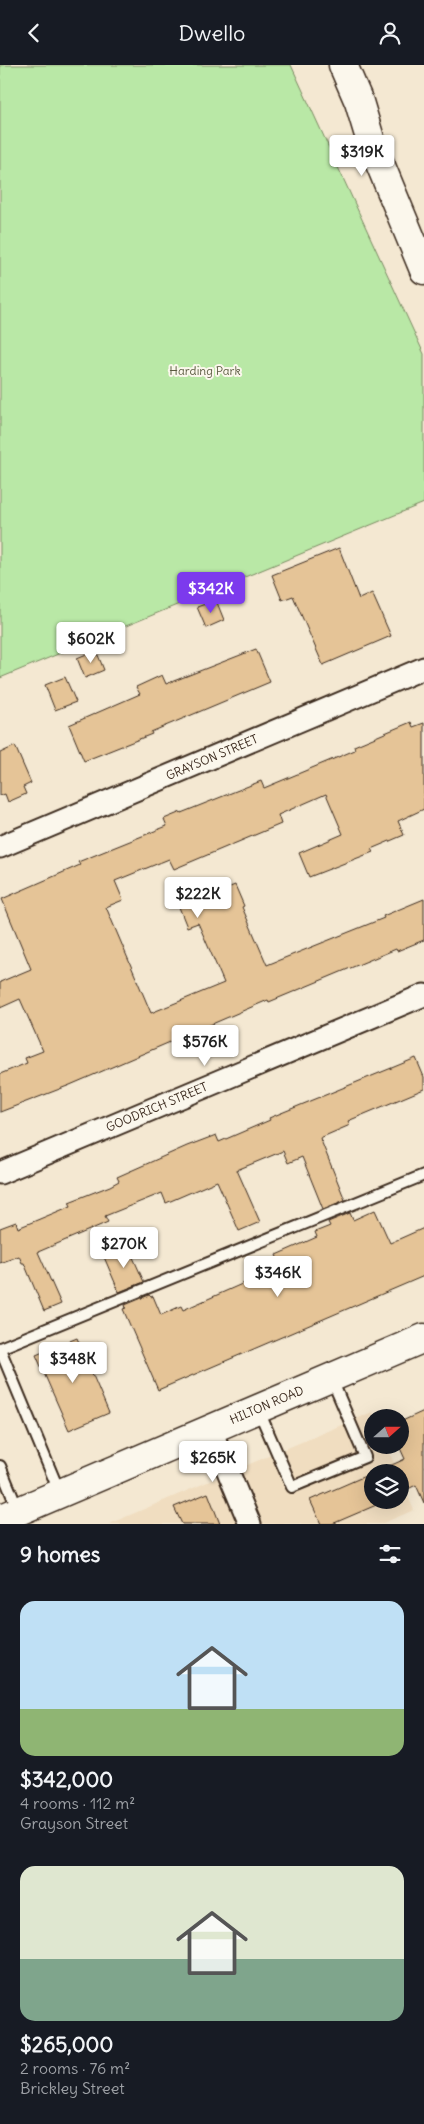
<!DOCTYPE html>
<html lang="en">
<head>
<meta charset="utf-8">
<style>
	body { margin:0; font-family:Delius,sans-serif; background:#242831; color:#f1f3f6; height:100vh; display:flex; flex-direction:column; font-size:19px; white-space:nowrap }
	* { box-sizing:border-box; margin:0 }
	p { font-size:16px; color:#9ea1a6 }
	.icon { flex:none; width:28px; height:28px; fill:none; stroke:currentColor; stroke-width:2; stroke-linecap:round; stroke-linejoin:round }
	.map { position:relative; height:1459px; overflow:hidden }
	.sheet { display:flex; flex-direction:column; background:#171b24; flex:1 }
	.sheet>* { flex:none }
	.needle { width:32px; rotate:69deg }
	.fabs { position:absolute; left:364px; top:1344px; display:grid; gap:10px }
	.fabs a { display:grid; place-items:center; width:45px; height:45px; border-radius:50%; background:#171b24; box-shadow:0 5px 20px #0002; font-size:25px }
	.price { position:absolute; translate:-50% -42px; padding:0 11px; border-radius:5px; background:#fff; color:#222; font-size:16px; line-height:32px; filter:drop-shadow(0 1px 2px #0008) }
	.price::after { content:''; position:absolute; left:50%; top:30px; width:15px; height:11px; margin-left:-8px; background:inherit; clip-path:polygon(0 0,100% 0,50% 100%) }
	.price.current { background:#7c3aed; color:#fff }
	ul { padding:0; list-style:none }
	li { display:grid; align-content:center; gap:10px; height:265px; padding:0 20px }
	li span { display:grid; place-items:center; height:155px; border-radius:15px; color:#555 }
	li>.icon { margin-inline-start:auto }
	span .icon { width:90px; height:90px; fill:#fffc; stroke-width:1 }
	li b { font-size:21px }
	h2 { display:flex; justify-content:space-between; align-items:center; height:60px; padding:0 20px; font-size:21px }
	header { display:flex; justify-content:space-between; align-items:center; height:65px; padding:0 20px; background:#171b24; font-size:22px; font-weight:600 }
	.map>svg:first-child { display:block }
	.built { fill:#f0ddc0 }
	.green { fill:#b9e8a6; stroke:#7a8962 }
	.building { fill:#e5c497; stroke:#3b2a1e }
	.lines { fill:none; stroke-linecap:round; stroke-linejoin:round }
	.lane-casing { stroke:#3b2a1e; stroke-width:14 }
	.street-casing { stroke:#3b2a1e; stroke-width:25 }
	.secondary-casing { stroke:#3b2a1e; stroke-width:31 }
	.lane { stroke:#fbf7ec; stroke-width:10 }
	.street { stroke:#fbf7ec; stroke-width:21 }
	.secondary { stroke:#fbf7ec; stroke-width:28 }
	.labels { text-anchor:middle; stroke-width:4; stroke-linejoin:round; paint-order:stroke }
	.park-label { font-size:12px; fill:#5a5a40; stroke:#fbf7ec }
	.street-label { font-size:12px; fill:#3b2a1e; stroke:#fbf7ec }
</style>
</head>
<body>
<header><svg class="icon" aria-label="back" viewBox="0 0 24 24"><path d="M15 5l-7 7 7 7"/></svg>Dwello<svg class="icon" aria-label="person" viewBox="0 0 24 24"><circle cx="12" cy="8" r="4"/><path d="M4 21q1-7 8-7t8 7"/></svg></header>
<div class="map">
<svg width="424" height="1459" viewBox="0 0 424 1459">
	<rect width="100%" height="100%" fill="#f4e8d2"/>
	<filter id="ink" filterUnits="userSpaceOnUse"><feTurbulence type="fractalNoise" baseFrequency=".02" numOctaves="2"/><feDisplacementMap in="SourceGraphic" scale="10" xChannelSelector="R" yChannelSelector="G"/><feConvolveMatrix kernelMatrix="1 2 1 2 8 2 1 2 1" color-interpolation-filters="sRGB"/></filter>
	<g filter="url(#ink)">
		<!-- built -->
		<polygon class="built" points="372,1347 375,1352 372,1352 372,1380 386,1380 398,1407 372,1408 372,1435 400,1435 400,1413 414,1445 381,1459 109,1459"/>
		<!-- green -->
		<polygon class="green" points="0,0 291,0 424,289 424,438 0,613"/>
		<!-- building -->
		<g class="building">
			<polygon points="339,483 359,534 372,528 391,571 323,600 293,531 282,535 272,510"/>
			<polygon points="216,535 224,555 206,563 197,542"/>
			<polygon points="256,584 270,617 151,667 152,669 84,696 69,660 140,629 136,622 162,610 166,619"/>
			<polygon points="96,585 104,605 85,613 77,593"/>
			<polygon points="65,612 76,637 55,645 45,620"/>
			<polygon points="411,657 413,662 424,658 424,744 398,756 404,770 371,784 373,787 309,812 299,788 343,769 326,729 278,750 281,759 174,804 169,794 115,816 123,835 106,842 151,948 224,918 198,858 187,862 179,842 235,820 244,841 242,842 267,900 384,853 383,851 424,834 424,875 397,886 396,884 269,937 268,935 70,1020 0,1047 0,1009 27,998 25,993 43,986 20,934 0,943 0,917 31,904 2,834 80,800 78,797 167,761 164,754 181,747 181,748 261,716 264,723 355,685 354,681"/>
			<polygon points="15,681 31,718 23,722 26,729 8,737 5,729 0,731 0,688"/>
			<polygon points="416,993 424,1012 424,1024 348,1056 350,1060 320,1073 345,1135 323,1144 302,1092 288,1098 283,1086 237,1105 260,1157 239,1166 217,1116 166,1138 162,1128 105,1151 108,1157 38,1187 61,1239 44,1246 24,1198 22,1198 19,1191 0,1198 0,1163 16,1157 18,1163 71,1141 69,1137 110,1121 119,1116 117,1112 187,1081 216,1070 219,1077 270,1055 269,1053"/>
			<polygon points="375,1145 390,1178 424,1163 424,1211 158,1325 123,1244 126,1243 125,1240 149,1230 151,1232 153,1231 161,1250 181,1241 183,1245 260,1211 259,1208 280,1199 276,1190 317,1172 315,1167 330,1161 328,1157 350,1148 353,1155"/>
			<polygon points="128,1181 144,1217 119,1227 104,1192"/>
			<polygon points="77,1273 109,1348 69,1365 36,1290"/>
			<polygon points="424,1346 424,1438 416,1420 400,1428 400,1408 374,1408 405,1394 400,1383 400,1357"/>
			<polygon points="372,1408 372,1435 388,1435 332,1459 321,1459 310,1435"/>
			<polygon points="208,1428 220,1459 182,1459 174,1442"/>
		</g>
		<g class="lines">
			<defs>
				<g id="lane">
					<polyline points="0,1283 424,1110"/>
					<polyline points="0,1284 59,1426"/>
					<polyline points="258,1344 292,1422 365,1392 332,1315"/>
					<polyline points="0,1401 18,1445"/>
				</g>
				<g id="street">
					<path id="s1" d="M0,782L424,603"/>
					<path id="s2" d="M0,1108L424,930"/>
					<polyline points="210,1363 250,1459"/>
				</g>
				<g id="secondary">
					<polyline points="343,0 359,37 371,77 424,205"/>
					<path id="s3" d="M0,1454L424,1273"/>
				</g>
			</defs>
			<!-- lane casing -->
			<use href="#lane" class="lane-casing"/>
			<!-- street casing -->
			<use href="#street" class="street-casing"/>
			<!-- secondary casing -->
			<use href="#secondary" class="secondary-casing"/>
			<!-- lane -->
			<use href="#lane" class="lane"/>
			<!-- street -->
			<use href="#street" class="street"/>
			<!-- secondary -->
			<use href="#secondary" class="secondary"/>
		</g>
	</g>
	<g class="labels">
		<!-- park labels -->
		<g class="park-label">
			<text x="205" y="310">Harding Park</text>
		</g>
		<!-- street labels -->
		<g class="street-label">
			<text dy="4" stroke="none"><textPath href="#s1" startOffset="230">GRAYSON STREET</textPath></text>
			<text dy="4" stroke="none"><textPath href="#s2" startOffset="170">GOODRICH STREET</textPath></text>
			<text dy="4" stroke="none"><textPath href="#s3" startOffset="290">HILTON ROAD</textPath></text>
		</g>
	</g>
</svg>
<div class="fabs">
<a><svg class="needle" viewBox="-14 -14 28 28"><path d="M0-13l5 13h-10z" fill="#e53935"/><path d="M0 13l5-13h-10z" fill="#9ea1a6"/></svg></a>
<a><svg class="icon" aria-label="layers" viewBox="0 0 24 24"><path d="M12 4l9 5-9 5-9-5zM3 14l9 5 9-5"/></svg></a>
</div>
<b class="price" style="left:362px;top:112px">$319K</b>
<b class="price current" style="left:211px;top:549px">$342K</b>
<b class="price" style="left:91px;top:599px">$602K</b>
<b class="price" style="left:198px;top:854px">$222K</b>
<b class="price" style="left:205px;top:1002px">$576K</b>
<b class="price" style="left:124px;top:1204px">$270K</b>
<b class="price" style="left:278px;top:1233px">$346K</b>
<b class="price" style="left:73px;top:1319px">$348K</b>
<b class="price" style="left:213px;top:1418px">$265K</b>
</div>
<section class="sheet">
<h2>9 homes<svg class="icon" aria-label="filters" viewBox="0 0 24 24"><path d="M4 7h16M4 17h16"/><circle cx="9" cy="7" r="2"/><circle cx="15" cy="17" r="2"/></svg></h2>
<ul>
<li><span style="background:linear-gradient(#bfe0f5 70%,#8fb573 0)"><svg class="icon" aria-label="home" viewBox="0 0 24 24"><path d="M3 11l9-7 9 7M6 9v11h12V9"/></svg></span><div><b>$342,000</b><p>4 rooms · 112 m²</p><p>Grayson Street</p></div></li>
<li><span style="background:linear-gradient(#dfe7d0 60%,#7fa58c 0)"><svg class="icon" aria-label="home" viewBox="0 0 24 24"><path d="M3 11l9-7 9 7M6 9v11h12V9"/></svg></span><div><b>$265,000</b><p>2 rooms · 76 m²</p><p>Brickley Street</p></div></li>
</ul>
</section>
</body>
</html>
